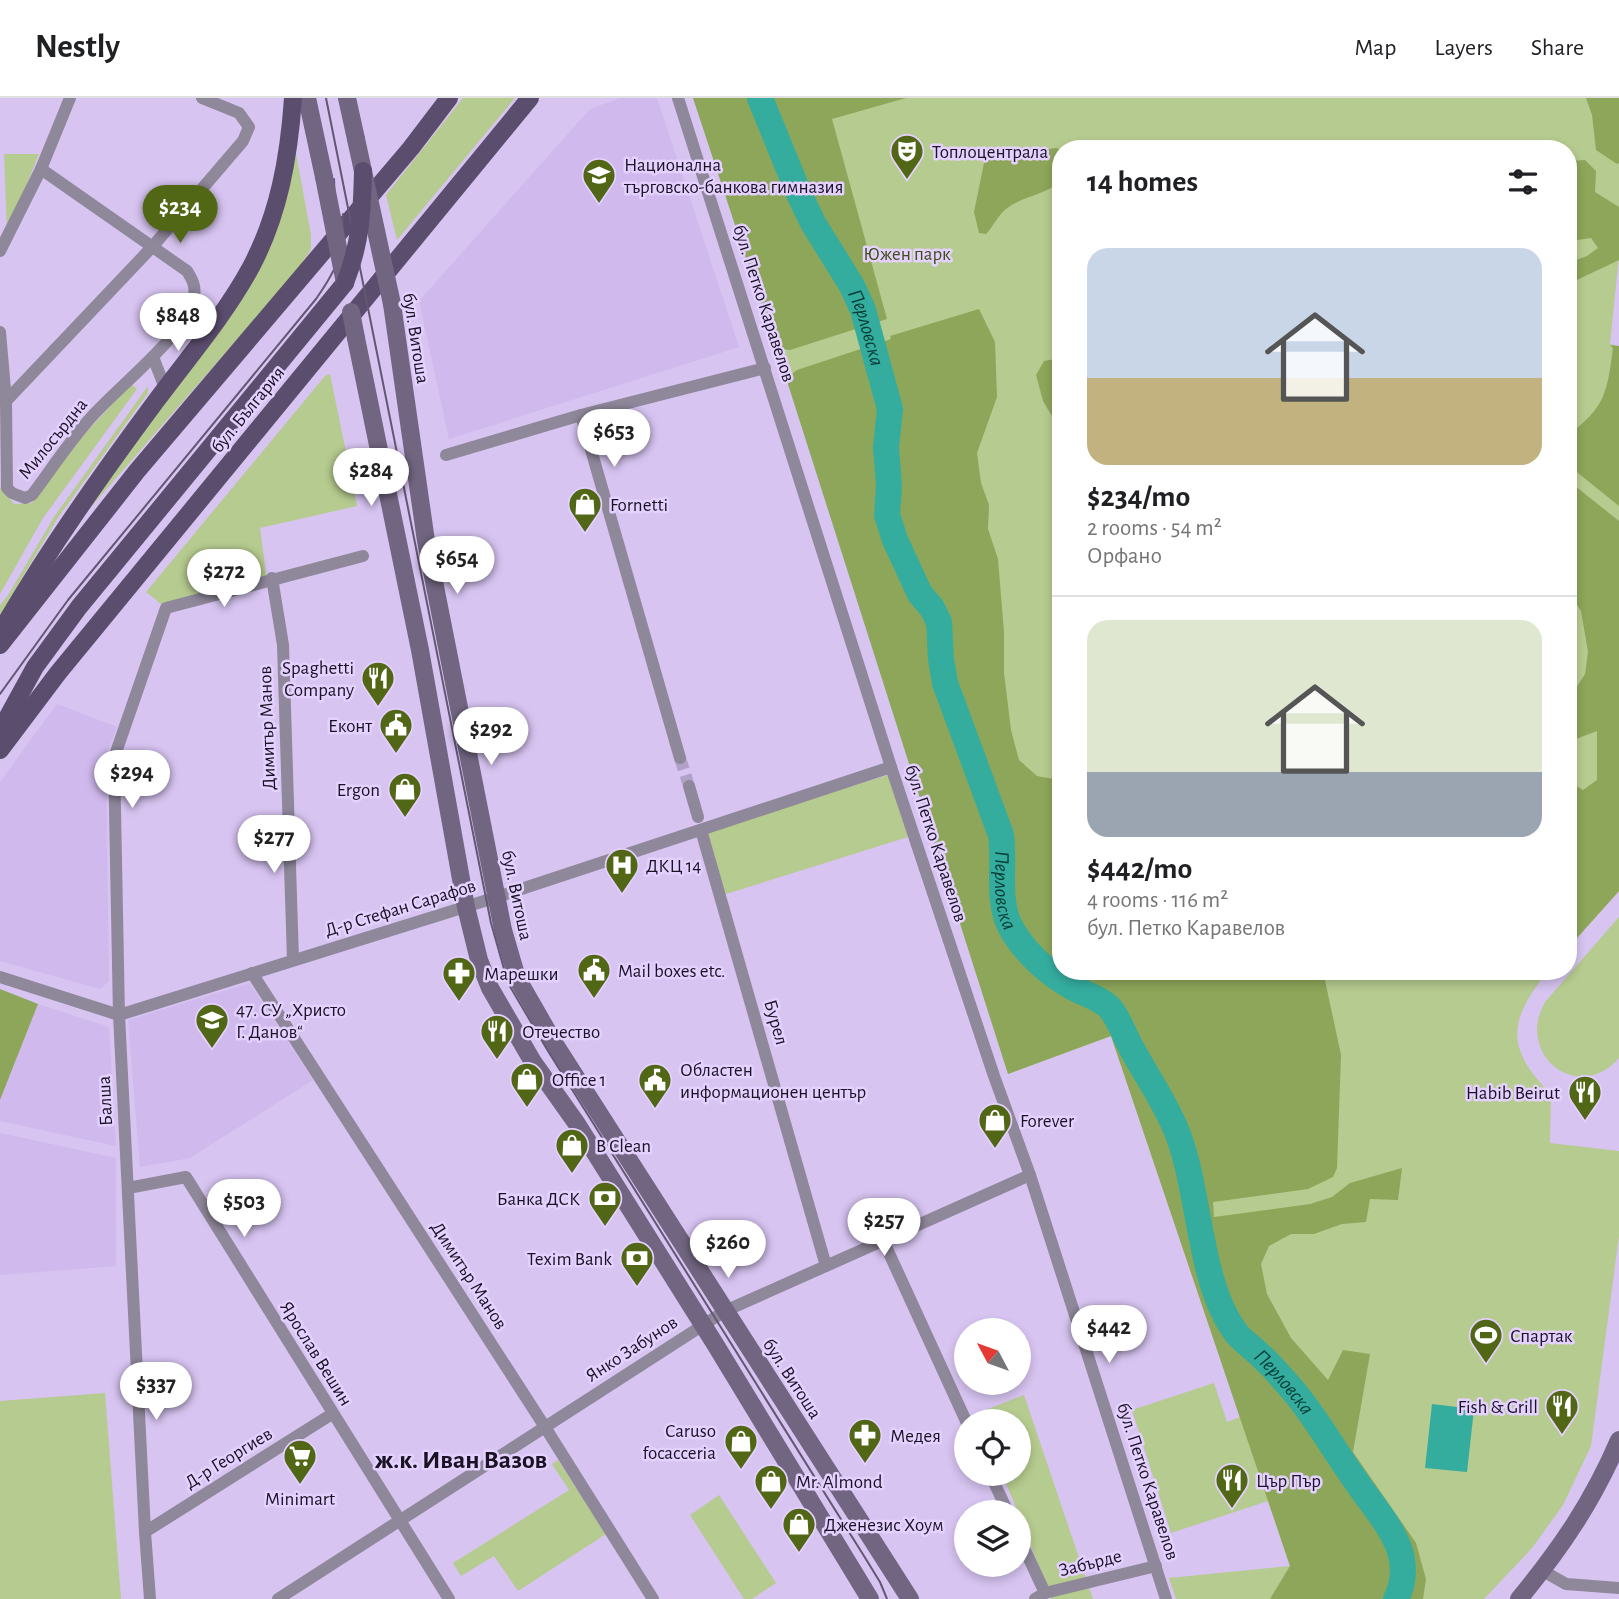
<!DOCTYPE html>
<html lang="en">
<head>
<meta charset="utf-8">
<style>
	body { margin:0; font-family:"Alegreya Sans",sans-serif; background:#f2f2f2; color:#202124; height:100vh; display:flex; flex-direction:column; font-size:26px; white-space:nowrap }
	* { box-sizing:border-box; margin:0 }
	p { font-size:23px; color:#757577 }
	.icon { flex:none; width:38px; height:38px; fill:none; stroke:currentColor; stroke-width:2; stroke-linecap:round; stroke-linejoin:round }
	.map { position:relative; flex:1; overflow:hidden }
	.sheet { position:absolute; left:1052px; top:42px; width:525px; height:840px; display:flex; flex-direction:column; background:#fff; border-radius:28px; box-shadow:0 4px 10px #0003 }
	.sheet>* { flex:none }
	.needle { width:46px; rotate:311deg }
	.buttons { position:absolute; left:954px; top:1220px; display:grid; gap:14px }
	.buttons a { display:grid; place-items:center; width:77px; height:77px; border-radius:50%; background:#fff; box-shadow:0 4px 10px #0003; font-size:35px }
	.price { position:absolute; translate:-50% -60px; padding:0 16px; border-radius:24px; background:#fff; color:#222; font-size:23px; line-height:46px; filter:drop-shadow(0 2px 4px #0008) }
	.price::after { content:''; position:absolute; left:50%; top:42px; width:21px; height:16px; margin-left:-10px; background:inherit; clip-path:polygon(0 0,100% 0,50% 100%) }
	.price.selected { background:#516715; color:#fff }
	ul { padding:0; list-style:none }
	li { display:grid; align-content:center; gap:14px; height:371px; padding:0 35px }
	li+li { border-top:2px solid #e0e0e0 }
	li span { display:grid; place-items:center; height:217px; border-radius:21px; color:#555 }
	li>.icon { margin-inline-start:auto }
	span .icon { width:126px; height:126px; fill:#fffc; stroke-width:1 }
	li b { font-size:30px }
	h2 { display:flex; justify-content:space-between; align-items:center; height:84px; padding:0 35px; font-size:30px }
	header { display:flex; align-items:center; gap:42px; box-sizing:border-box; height:98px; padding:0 35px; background:#fff; border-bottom:2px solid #e0e0e0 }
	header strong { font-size:33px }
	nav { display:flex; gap:38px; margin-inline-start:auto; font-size:24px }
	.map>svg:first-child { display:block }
	.built { fill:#cfb9ed }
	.green { fill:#b6cb8f }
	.forest { fill:#8da659 }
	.water { fill:#34ad9f }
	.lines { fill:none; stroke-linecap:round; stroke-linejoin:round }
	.river { stroke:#34ad9f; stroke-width:26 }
	.street-tunnel { stroke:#b1a1c8; stroke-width:12; stroke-dasharray:12 6; stroke-linecap:butt }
	.street { stroke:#8f879a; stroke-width:12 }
	.secondary { stroke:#716581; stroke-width:18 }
	.primary { stroke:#5b4d6e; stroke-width:18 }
	.tram { stroke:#635773; stroke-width:2 }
	.secondary-bridge { stroke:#716581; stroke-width:18 }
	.primary-bridge { stroke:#5b4d6e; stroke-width:18 }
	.labels { text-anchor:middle; stroke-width:5; stroke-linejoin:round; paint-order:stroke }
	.poi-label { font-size:19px; fill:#1a1323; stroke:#e4d1ff; text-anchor:start }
	.park-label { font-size:19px; fill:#3e4e16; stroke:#e4d1ff }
	.street-label { font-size:19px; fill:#1a1323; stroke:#e4d1ff }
	.water-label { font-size:21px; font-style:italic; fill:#043c36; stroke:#e4d1ff }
	.district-label { font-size:26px; font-weight:bold; fill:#1a1323; stroke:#e4d1ff }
</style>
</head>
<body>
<header>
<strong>Nestly</strong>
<nav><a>Map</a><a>Layers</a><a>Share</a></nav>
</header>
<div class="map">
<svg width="1619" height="1501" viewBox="0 0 1619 1501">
	<rect width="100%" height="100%" fill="#d7c4f1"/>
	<!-- built -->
	<g class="built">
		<polygon points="620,0 657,0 739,249 449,341 419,203 590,11"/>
		<polygon points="57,606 117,629 106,657 109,883 100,891 0,863 0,684"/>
		<polygon points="250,885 313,982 190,1060 140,1069 128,922"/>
		<polygon points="38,906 109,929 116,1048 0,1023 0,1003"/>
		<polygon points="0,1035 116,1060 116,1168 0,1177"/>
	</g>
	<!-- green -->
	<g class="green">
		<polygon points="463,0 515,0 397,142 386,97"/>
		<path d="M693,0H1619V158L1610,246L1619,248V793L1568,850V51H1060V873H1548C1508,923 1505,950 1551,996L1550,1045L1619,1053V1138L1591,1348L1563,1407L1532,1450L1484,1501H1176L1169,1480L1290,1468L1268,1403L1171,1435L1132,1312L1214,1285L1227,1324L1240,1319L1111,938L1008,976L793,298Z"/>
		<polygon points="295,50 311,137 311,151 299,170 84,417 237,201"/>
		<polygon points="4,56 39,56 7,134"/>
		<polygon points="330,276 357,408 260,430 267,482 166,510 146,494 325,278"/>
		<polygon points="131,286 137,291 43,420 0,496 0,389 14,406 32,405 78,343"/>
		<polygon points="148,288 148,295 57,421 0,517 0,507 8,497 54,419"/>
		<polygon points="888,677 908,739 723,797 704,734"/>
		<path d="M1619,819V960C1589,996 1537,976 1537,930C1537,921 1541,912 1545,904Z"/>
		<polygon points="105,1295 121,1501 0,1501 0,1303"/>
		<polygon points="1024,1297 1093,1501 1051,1501 1018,1414 1002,1376 1018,1376 1018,1323 981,1323 978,1315"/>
		<polygon points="558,1362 606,1436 518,1493 494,1458 461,1478 453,1465 569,1392 552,1366"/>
		<polygon points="719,1397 776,1485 752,1501 744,1501 690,1417"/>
	</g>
	<!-- forest -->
	<g class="forest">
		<polygon points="693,0 906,0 832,21 887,221 790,252 780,251 774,245"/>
		<polygon points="1586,0 1619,0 1619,65 1617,66 1596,52 1592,17"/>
		<path d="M1056,50L1060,51V84C1044,97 1023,98 1006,111C998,117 993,129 986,136L979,135L974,114L984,65L992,55L1007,56Z"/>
		<polygon points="1585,62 1596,73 1595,94 1619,109 1619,162 1577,182 1568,179 1568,165 1587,158 1598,150 1591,140 1571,143 1568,146 1568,63"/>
		<polygon points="979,211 995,244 997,299 977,355 981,385 989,407 988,431 998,461 1004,534 1004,575 1011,632 1019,662 1037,678 1060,682 1060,873 1323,873 1341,957 1337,1070 1333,1079 1308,1091 1213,1104 1214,1119 1310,1106 1332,1099 1350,1085 1402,1070 1398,1102 1370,1101 1366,1124 1342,1126 1314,1136 1291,1136 1269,1148 1261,1166 1267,1196 1291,1240 1328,1282 1343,1252 1370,1256 1353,1354 1416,1445 1426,1481 1423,1501 1270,1501 1290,1468 1111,938 1008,976 786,280 797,272 891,241 890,238"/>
		<path d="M1610,247L1619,248V408L1568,367V337C1606,309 1607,294 1613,250Z"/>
		<polygon points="1060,260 1060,362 1053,320 1043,303 1036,277 1044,263"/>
		<polygon points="1575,388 1619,423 1619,793 1568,850 1568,683 1583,692 1597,682 1597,633 1568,644 1568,598 1573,595 1585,576 1588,554 1581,513 1568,493 1568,389"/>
		<polygon points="0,891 38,906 0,1002"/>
	</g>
	<!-- water -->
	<polygon class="water" points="1432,1306 1474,1311 1467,1374 1425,1370"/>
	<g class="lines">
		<!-- river -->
		<path class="river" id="s1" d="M760,0L799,96L813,125L852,188L863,212L890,311L886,349L889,388L887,417L895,442L920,496L932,510L939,524L941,561L945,585L1001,737C1005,765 997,800 1009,826C1021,851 1048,876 1072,889C1084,896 1098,899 1109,909C1119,920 1124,937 1132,951C1147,979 1165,1004 1177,1034C1201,1094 1198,1186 1237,1236C1244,1244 1253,1250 1260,1257C1273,1269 1285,1283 1296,1296C1318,1323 1336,1355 1356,1383C1370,1404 1390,1426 1399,1450C1405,1467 1404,1486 1396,1501"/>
		<!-- street-tunnel -->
		<polyline class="street-tunnel" points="680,660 689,688"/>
		<!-- street -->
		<g class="street">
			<polyline points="678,0 891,669 994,978 1030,1077 1166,1501"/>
			<polyline points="0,153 41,71 70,0"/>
			<path d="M0,234L6,303L7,390L12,395L25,400L32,397C50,373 67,347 87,324C111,294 190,235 194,198C196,188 192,181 187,173L41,71"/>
			<polyline points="153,259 165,290"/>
			<polyline points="6,303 153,148 243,43 249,29 239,15 202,0"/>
			<polyline points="581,317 680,660"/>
			<polyline points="446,357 581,317 765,270"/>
			<polyline points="272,480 283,547 293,862"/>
			<polyline points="689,688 698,719"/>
			<polyline points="701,732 826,1168"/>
			<polyline points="252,875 545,1329 653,1501"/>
			<polyline points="0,879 119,917 497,799 891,669"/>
			<polyline points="128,1090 186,1079 449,1501"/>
			<polyline points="883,1142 966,1323"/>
			<polyline points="990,1376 1008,1414"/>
			<polyline points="145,1434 332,1316"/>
			<polyline points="1018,1437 1045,1495"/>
			<polyline points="1543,1473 1566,1486 1619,1490"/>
			<polyline points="150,1501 145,1434 119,917 114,660 166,510 363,458"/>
			<polyline points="278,1501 725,1213 1030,1077"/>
			<polyline points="1035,1501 1045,1495 1156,1468"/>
		</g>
		<!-- secondary -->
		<g class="secondary">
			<polyline points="307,0 324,79"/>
			<polyline points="347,0 356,41"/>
			<polyline points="392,206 426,443 503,832 517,880 556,948 910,1501"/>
			<polyline points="356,240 420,552 466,809 479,862 490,890 533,964 577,1026 715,1246 870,1501"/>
			<path d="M1519,1501C1561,1450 1593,1403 1619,1342"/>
		</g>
		<!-- primary -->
		<g class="primary">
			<path d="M4,528C50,449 102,376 156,303C188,260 225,217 251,169C279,116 289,59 293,0"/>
			<polyline points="0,547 137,373 411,50 449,0"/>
			<polyline points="0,633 35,569 79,509 345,185"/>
			<polyline points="0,652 58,575 530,0"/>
		</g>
		<!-- tram -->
		<g class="tram">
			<polyline points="326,0 491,825 508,885 548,953 864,1458 880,1484 887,1501"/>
			<polyline points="334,81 336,130"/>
			<path d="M0,596L68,502L316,201C339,168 343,157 343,116"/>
		</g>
		<!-- secondary-bridge -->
		<g class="secondary-bridge">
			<polyline points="356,41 392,206"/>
			<polyline points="324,79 345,185"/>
			<polyline points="351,214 356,240"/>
		</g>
		<!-- primary-bridge -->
		<path class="primary-bridge" d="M345,185C361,144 362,115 363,73"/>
	</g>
	<!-- icons -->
	<defs>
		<symbol id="theatre-pin" viewBox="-11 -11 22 30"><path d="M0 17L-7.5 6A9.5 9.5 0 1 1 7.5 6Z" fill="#516715" stroke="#e4d1ff"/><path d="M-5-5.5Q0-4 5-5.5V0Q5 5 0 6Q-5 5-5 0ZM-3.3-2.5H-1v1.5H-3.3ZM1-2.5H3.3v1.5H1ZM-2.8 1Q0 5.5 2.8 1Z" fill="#fff"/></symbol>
		<symbol id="school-pin" viewBox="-11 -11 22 30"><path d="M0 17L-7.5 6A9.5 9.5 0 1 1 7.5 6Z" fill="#516715" stroke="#e4d1ff"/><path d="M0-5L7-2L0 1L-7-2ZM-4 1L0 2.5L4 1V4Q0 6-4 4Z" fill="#fff"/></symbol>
		<symbol id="shop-pin" viewBox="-11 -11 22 30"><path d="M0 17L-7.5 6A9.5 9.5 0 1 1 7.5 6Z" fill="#516715" stroke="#e4d1ff"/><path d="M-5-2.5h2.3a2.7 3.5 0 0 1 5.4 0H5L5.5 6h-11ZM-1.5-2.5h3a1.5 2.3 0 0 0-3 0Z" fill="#fff"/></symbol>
		<symbol id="restaurant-pin" viewBox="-11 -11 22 30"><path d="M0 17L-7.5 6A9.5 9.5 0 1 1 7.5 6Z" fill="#516715" stroke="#e4d1ff"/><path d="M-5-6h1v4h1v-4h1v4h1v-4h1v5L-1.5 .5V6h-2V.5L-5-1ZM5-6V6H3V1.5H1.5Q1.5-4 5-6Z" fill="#fff"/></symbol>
		<symbol id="civic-pin" viewBox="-11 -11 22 30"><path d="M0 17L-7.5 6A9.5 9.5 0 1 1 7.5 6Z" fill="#516715" stroke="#e4d1ff"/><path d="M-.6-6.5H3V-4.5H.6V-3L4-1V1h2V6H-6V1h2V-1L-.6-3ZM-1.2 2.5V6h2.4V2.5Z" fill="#fff"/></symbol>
		<symbol id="hospital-pin" viewBox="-11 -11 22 30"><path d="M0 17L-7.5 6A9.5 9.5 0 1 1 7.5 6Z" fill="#516715" stroke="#e4d1ff"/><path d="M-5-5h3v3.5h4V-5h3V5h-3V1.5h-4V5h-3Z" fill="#fff"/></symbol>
		<symbol id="pharmacy-pin" viewBox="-11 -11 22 30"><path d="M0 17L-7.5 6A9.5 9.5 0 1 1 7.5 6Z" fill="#516715" stroke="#e4d1ff"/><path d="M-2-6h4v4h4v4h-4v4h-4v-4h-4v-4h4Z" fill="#fff"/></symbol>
		<symbol id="bank-pin" viewBox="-11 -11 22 30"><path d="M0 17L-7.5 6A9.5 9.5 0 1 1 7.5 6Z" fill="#516715" stroke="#e4d1ff"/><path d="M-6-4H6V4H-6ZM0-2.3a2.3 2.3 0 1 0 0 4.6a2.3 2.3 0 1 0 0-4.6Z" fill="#fff"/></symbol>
		<symbol id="stadium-pin" viewBox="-11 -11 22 30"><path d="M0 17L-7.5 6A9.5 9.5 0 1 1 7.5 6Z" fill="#516715" stroke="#e4d1ff"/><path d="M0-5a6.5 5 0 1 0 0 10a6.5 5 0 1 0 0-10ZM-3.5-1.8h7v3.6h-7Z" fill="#fff"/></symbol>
		<symbol id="supermarket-pin" viewBox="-11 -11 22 30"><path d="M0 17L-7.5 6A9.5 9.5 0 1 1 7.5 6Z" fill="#516715" stroke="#e4d1ff"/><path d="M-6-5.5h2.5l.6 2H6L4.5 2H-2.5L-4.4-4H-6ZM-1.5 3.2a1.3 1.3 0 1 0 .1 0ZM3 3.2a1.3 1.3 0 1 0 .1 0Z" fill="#fff"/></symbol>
	</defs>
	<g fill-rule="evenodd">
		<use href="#theatre-pin" x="888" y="34" width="38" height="52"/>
		<use href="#school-pin" x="580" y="58" width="38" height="52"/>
		<use href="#shop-pin" x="566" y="387" width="38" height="52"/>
		<use href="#restaurant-pin" x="359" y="561" width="38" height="52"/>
		<use href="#civic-pin" x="377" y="608" width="38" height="52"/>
		<use href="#shop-pin" x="386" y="672" width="38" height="52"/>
		<use href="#hospital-pin" x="603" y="748" width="38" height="52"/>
		<use href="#civic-pin" x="575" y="853" width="38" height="52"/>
		<use href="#pharmacy-pin" x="440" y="856" width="38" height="52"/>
		<use href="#school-pin" x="193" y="903" width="38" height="52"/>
		<use href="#restaurant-pin" x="478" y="914" width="38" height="52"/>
		<use href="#shop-pin" x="508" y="962" width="38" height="52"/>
		<use href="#civic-pin" x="636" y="963" width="38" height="52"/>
		<use href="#restaurant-pin" x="1566" y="975" width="38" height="52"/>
		<use href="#shop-pin" x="976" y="1003" width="38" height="52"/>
		<use href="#shop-pin" x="553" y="1028" width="38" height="52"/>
		<use href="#bank-pin" x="586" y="1081" width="38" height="52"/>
		<use href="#bank-pin" x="618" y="1141" width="38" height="52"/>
		<use href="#stadium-pin" x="1467" y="1218" width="38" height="52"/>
		<use href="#restaurant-pin" x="1543" y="1289" width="38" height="52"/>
		<use href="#pharmacy-pin" x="846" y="1318" width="38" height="52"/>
		<use href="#shop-pin" x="722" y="1324" width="38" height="52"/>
		<use href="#supermarket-pin" x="281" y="1339" width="38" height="52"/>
		<use href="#restaurant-pin" x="1213" y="1363" width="38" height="52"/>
		<use href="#shop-pin" x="752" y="1364" width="38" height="52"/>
		<use href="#shop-pin" x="780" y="1407" width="38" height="52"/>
	</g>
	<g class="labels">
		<!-- poi labels -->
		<g class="poi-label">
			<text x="932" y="60">Топлоцентрала</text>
			<text x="624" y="73">Национална<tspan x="624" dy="22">търговско-банкова гимназия</tspan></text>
			<text x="610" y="413">Fornetti</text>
			<text x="354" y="576" text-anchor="end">Spaghetti<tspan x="354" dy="22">Company</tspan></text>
			<text x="372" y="634" text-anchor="end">Еконт</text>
			<text x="380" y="698" text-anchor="end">Ergon</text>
			<text x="646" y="774">ДКЦ 14</text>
			<text x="618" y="879">Mail boxes etc.</text>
			<text x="484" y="882">Марешки</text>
			<text x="236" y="918">47. СУ „Христо<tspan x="236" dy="22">Г. Данов“</tspan></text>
			<text x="522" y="940">Отечество</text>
			<text x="680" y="978">Областен<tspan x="680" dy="22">информационен център</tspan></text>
			<text x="552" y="988">Office 1</text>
			<text x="1560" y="1001" text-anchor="end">Habib Beirut</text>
			<text x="1020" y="1029">Forever</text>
			<text x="596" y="1054">B Clean</text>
			<text x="580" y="1107" text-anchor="end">Банка ДСК</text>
			<text x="612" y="1167" text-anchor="end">Texim Bank</text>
			<text x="1510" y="1244">Спартак</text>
			<text x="1538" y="1315" text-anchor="end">Fish &amp; Grill</text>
			<text x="716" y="1339" text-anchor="end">Caruso<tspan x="716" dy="22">focacceria</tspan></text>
			<text x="890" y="1344">Медея</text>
			<text x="1256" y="1389">Цър Пър</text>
			<text x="796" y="1390">Mr. Almond</text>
			<text x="300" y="1407" text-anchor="middle">Minimart</text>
			<text x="824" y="1433">Дженезис Хоум</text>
		</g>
		<!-- park labels -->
		<g class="park-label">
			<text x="907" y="162">Южен парк</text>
		</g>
		<!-- street labels -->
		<g class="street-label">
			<text transform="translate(765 205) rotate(72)" y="7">бул. Петко Каравелов</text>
			<text transform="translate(417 240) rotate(81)" y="7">бул. Витоша</text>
			<text transform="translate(247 311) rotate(-51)" y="7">бул. България</text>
			<text transform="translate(52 340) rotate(-51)" y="7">Милосърдна</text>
			<text transform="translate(266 630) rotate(-92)" y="7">Димитър Манов</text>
			<text transform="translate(937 745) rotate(72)" y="7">бул. Петко Каравелов</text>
			<text transform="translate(518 797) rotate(78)" y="7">бул. Витоша</text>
			<text transform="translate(400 809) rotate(-17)" y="7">Д-р Стефан Сарафов</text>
			<text transform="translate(777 924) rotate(74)" y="7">Бурел</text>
			<text transform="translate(104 1003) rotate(-93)" y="7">Балша</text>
			<text transform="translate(470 1177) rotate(57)" y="7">Димитър Манов</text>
			<text transform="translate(631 1250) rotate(-33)" y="7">Янко Забунов</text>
			<text transform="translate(317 1255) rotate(58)" y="7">Ярослав Вешин</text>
			<text transform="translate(793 1280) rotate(57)" y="7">бул. Витоша</text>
			<text transform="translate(228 1359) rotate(-32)" y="7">Д-р Георгиев</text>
			<text transform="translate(1149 1383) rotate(72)" y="7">бул. Петко Каравелов</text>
			<text transform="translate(1090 1464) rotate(-14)" y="7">Забърде</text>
		</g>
		<!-- water labels -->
		<g class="water-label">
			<text dy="7" stroke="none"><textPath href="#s1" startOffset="254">Перловска</textPath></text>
			<text dy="7" stroke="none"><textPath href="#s1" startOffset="844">Перловска</textPath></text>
			<text dy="7" stroke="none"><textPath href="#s1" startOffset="1433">Перловска</textPath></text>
		</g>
		<!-- district labels -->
		<g class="district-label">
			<text x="461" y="1370">ж.к. Иван Вазов</text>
		</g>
	</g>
</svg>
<div class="buttons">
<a><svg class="needle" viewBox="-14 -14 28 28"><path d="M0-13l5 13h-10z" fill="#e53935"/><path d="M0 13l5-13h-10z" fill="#757577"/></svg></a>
<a><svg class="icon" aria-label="locate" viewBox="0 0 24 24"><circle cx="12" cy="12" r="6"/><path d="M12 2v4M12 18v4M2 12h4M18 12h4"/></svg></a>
<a><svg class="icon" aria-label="layers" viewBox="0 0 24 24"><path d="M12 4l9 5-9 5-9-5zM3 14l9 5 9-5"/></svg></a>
</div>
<b class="price selected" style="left:180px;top:147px">$234</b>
<b class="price" style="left:178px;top:255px">$848</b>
<b class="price" style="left:614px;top:371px">$653</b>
<b class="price" style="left:371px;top:410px">$284</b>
<b class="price" style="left:457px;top:498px">$654</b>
<b class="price" style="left:224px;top:511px">$272</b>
<b class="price" style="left:491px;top:669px">$292</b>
<b class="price" style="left:132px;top:712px">$294</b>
<b class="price" style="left:274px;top:777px">$277</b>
<b class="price" style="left:244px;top:1141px">$503</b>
<b class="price" style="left:884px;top:1160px">$257</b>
<b class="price" style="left:728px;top:1182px">$260</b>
<b class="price" style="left:1109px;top:1267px">$442</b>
<b class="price" style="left:156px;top:1324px">$337</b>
<section class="sheet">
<h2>14 homes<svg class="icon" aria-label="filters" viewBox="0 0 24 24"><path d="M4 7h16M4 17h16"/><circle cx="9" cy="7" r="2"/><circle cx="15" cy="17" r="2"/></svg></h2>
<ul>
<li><span style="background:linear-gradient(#c9d6e8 60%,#c2b280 0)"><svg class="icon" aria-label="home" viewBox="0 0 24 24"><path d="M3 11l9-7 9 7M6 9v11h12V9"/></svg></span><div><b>$234/mo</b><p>2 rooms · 54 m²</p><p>Орфано</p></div></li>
<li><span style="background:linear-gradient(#dfe7d0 70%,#9aa5b1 0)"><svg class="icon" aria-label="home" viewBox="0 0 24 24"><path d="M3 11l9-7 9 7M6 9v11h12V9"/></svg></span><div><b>$442/mo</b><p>4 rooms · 116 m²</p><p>бул. Петко Каравелов</p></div></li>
</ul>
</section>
</div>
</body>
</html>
